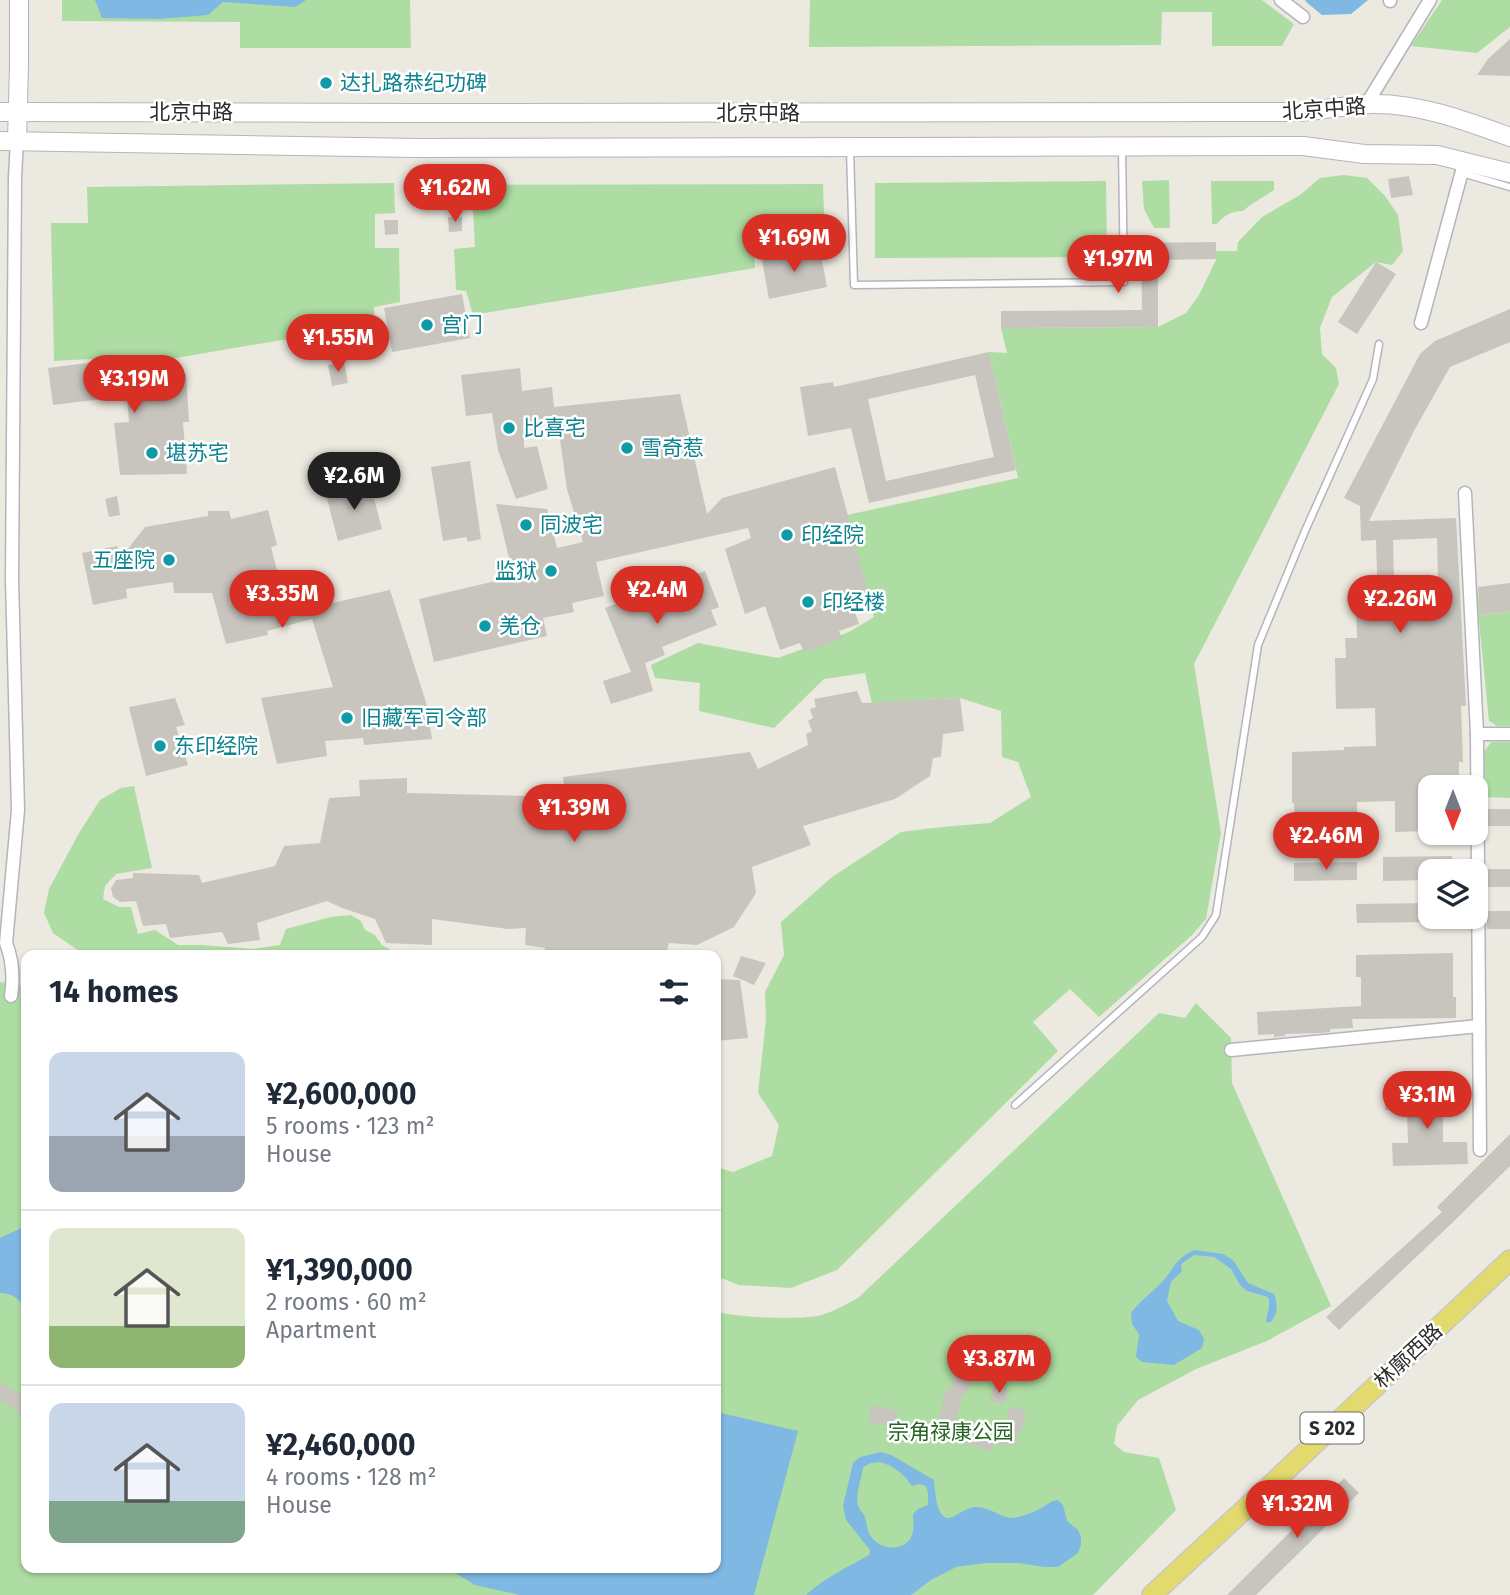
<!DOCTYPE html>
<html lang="en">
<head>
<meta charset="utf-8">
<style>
	body { margin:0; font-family:"Fira Sans","Noto Sans SC",sans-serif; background:#f2f2f3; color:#1f2937; height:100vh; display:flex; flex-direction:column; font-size:26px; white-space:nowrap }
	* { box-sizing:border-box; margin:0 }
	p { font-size:23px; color:#747a83 }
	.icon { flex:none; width:38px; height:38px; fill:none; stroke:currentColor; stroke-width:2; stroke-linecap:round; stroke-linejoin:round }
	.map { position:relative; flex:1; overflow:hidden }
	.drawer { position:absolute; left:21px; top:950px; width:700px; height:623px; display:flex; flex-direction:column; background:#fff; border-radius:14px; box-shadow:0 2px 5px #0004 }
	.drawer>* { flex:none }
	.needle { width:46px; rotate:180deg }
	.controls { position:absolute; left:1418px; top:775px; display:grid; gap:14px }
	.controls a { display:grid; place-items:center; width:70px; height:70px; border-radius:14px; background:#fff; box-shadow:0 2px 5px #0004; font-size:35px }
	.price { position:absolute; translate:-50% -60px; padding:0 16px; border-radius:24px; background:#d93025; color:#fff; font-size:23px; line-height:46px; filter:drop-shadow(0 2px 4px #0008) }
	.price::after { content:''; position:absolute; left:50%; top:42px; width:21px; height:16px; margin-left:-10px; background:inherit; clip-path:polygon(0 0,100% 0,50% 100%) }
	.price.current { background:#222; color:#fff }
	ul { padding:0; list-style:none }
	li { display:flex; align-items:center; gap:21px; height:175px; padding:0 28px }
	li+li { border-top:2px solid #e0e1e3 }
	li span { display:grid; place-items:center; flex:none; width:196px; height:140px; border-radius:14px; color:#555 }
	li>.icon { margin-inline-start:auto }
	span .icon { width:84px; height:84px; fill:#fffc; stroke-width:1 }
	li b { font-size:30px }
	h2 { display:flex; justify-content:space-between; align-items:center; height:84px; padding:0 28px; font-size:30px }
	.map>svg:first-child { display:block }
	.green { fill:#addda2 }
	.water { fill:#7eb8e3; fill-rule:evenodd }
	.building { fill:#c8c5bf; fill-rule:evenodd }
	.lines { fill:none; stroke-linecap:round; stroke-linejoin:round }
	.lane-casing { stroke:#b3b4be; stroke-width:9 }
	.street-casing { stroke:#b3b4be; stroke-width:15 }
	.secondary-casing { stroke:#b3b4be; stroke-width:20 }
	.primary-casing { stroke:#c8c8c8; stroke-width:22 }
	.lane { stroke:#fff; stroke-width:6 }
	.street { stroke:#fff; stroke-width:12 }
	.secondary { stroke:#fff; stroke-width:18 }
	.primary { stroke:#e3da6e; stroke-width:19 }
	.culture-dot { fill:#0f9aa8; stroke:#fff; stroke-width:2.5 }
	.labels { text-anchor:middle; stroke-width:5; stroke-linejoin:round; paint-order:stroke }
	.shield { fill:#fff; stroke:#6b6b6b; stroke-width:2 }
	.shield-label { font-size:19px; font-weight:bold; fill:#2c2c2c }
	.culture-label { font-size:21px; fill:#0d838f; stroke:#fff; text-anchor:start }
	.street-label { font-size:21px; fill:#2c2c2c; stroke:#fff }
	.park-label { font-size:21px; fill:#266323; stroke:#fff }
</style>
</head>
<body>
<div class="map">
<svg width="1510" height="1595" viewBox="0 0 1510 1595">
	<rect width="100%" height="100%" fill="#ece9e0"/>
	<!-- green -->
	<g class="green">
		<polygon points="62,0 410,0 411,48 240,48 240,22 62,21"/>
		<polygon points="810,0 1262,0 1294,24 1282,46 1212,46 1212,12 1162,12 1161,45 809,47"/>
		<polygon points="1442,0 1510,0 1510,27 1477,53 1411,46"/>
		<polygon points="1344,175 1367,178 1385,196 1398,215 1403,251 1392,265 1376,262 1332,297 1320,328 1322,354 1336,368 1339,384 1194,664 1221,833 1206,919 1192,935 1099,1017 1070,989 1033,1022 1058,1051 837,1270 791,1288 739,1285 716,1276 716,1167 733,1172 772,1156 779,1125 758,1093 766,1019 765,992 784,955 781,922 832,877 901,832 942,827 990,823 1031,797 1018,762 1002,757 1001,711 960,698 872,703 865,673 824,679 774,728 699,711 700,683 655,678 651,665 698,643 778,658 849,632 874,617 847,515 1018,478 989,352 1007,353 1001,328 1158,327 1186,313 1199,295 1216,260 1216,251 1237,251 1238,242 1262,217 1300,195 1320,178"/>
		<polygon points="1169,180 1170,228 1154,228 1144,209 1142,181"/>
		<polygon points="1106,181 1107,257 875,258 875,183"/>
		<path d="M1211,181H1274V190L1249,206L1243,211C1232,211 1224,215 1217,224H1212Z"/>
		<polygon points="394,183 395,213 375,214 375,248 399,248 400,302 374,307 375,324 112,369 110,358 54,361 51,223 88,223 87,187"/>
		<polygon points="823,184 825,243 754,249 755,268 473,315 466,291 456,290 454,249 475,247 473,209 447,209 447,185"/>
		<polygon points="1477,587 1481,615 1510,611 1510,726 1497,726 1489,721 1476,591"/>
		<polygon points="1491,742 1510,742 1510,798 1485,797 1484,752"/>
		<polygon points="134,786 152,868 116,874 105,886 103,899 119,907 131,907 138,934 155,930 178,945 202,945 253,949 280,945 286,929 331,917 351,915 361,921 365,930 375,935 382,945 399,955 85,955 53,933 44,913 49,889 79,833 100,800 121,788"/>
		<path d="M0,982L26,986V1568H716V1311C732,1318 805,1320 822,1315C835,1311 846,1304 858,1298L1159,1013L1185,1018L1196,1003L1231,1038L1232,1083L1331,1306L1267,1341L1196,1369L1138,1400L1117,1426L1114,1444L1124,1452L1159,1458L1176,1510L1093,1595H0Z"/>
	</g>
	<!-- water -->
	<g class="water">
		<polygon points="95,0 306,0 295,7 223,2 208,15 159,19 102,18"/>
		<polygon points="1306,0 1368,0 1351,14 1322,15 1305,1"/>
		<path d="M26,1226V1307C18,1299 12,1293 0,1293V1238Z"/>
		<path d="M1195,1250L1223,1254L1233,1260L1248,1283L1274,1294C1278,1306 1278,1312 1271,1322H1266C1267,1312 1271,1307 1268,1297L1247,1291L1240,1285L1231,1269L1214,1257L1194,1255L1181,1264L1182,1271L1171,1282L1167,1301L1178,1321L1199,1330L1204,1339L1202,1348L1174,1365L1142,1362L1136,1357L1139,1334L1132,1324L1131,1313C1139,1302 1149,1295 1159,1285C1173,1272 1175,1257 1195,1250Z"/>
		<polygon points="716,1412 798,1431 754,1595 520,1595 475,1585 449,1569 430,1572 422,1568 716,1568"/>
		<path d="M881,1452L891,1455L934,1480C935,1490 936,1519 949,1518C956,1517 963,1509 974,1507C990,1506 1000,1518 1012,1518C1019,1518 1037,1511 1043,1507C1049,1504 1050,1501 1058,1500L1063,1505L1067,1521L1078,1530L1081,1537V1545L1078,1553L1058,1567H1044L1019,1563H985L956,1567L931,1580L911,1595H806C826,1577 846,1568 869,1555L870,1550L846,1520L843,1506L853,1463L860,1457ZM879,1462C893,1465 904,1474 912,1486L919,1484L926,1486L928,1493V1505L918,1509L913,1514C913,1519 914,1526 913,1531C910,1550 886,1552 874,1540C866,1533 868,1524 864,1515C862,1512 859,1509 858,1505C855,1493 862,1479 863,1467L871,1463Z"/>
	</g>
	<!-- building -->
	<g class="building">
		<polygon points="1510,39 1510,76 1477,75 1488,59"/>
		<polygon points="1409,176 1413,195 1391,198 1388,179"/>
		<polygon points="448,217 462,217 462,231 449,232"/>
		<polygon points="384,220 398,220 398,234 385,235"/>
		<polygon points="1216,242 1216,259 1158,260 1158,327 1001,328 1001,311 1142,310 1141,243"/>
		<polygon points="820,249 827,287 769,299 762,260"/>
		<polygon points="1376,262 1396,274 1357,334 1338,322"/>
		<polygon points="462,294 470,338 392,352 384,308"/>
		<path d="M1510,309V342L1450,367L1415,429L1369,521L1456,518L1466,706H1461L1463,762H1459V788H1430V831L1395,832V801L1357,802V833H1295L1294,803H1292V752L1344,750V747L1376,746L1375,708L1336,709L1335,658H1346L1345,638H1357L1356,608H1378L1376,540L1361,541L1360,506L1344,498L1420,354L1435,341ZM1437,538L1438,580L1394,581L1393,540Z"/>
		<path d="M989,352L1016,470L869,503L851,428L808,436L800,387L833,382L834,387ZM975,375L994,457L886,481L868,399Z"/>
		<polygon points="103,361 105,376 114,375 115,380 186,374 189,422 183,422 187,474 120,475 114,423 129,422 127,396 53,405 48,368"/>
		<polygon points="344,362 348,383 332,386 328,365"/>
		<polygon points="520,368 522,391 552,387 554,407 680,394 707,514 722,498 835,467 868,592 850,598 859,624 839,631 842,639 804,652 800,643 780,650 765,606 745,614 725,549 751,538 748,528 596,562 604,596 572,603 574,612 543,618 547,636 434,662 419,599 504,579 501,560 509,558 496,504 547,509 557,548 583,542 567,489 557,419 524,423 524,448 537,446 548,489 516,499 498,450 492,413 466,416 461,375"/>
		<polygon points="470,461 481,539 468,542 466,537 443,541 431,467"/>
		<polygon points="370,483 382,529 338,541 326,495"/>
		<polygon points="117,496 120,515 109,517 105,499"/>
		<polygon points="268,510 277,545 271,547 288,613 390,590 426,702 432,739 364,745 363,738 325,741 327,756 277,764 261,698 333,687 312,619 267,631 268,635 226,644 212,593 174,593 173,582 126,589 127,598 93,605 82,553 117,546 120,559 145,527 208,516 208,511 229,511 231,519"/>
		<polygon points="672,569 677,582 705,571 719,607 711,610 717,625 662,647 665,655 645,663 653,691 611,704 603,681 631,672 605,608 639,595 635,584"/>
		<polygon points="1510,583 1510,611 1480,615 1478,587"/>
		<polygon points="857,691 862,703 960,698 964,731 943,734 941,757 933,758 930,776 895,799 803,826 811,845 752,867 756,893 734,927 697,945 669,943 666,954 647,950 647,956 544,956 545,948 525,945 526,928 508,929 432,919 432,945 386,943 375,919 342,908 327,901 257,923 260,940 228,944 222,932 170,938 166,924 143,926 136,901 120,902 113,897 111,888 116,880 133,878 133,873 199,875 202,883 275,866 284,846 320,843 329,798 360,796 359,780 407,778 407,793 566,797 563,777 750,752 758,769 808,745 806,734 812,731 808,721 813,718 810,709 816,707 814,699"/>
		<polygon points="175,698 185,725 176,727 188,765 146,776 129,707"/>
		<rect x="1486" y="809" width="24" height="17"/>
		<polygon points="1452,856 1452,872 1430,872 1430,880 1383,881 1383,857"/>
		<polygon points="1357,862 1357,880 1294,881 1294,863"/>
		<rect x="1487" y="869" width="23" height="18"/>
		<polygon points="1430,903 1430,922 1357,923 1356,904"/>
		<rect x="1487" y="911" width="23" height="18"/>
		<polygon points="1453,953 1453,997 1456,997 1456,1018 1352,1019 1353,1028 1330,1029 1330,1032 1321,1033 1285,1034 1285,1036 1274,1037 1274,1034 1258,1035 1257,1012 1361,1006 1361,977 1356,977 1356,955"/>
		<polygon points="741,956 766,963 754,985 733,976"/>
		<polygon points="716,979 740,980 748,1038 716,1041"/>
		<polygon points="1462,1094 1462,1111 1443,1111 1443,1142 1467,1142 1468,1164 1393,1166 1392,1143 1408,1143 1407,1110 1385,1110 1385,1095"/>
		<polygon points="1510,1134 1510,1166 1451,1224 1339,1330 1326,1317 1442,1212 1437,1207"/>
		<polygon points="953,1376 970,1379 967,1394 963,1393 955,1427 968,1429 967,1432 995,1437 992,1451 977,1448 977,1446 932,1439 935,1424 938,1424 946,1388 951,1389"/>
		<polygon points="0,1383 26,1397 26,1418 0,1400"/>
		<polygon points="993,1386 1008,1389 1005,1404 990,1401"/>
		<polygon points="872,1405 898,1411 895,1427 868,1422"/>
		<polygon points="1009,1407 1026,1410 1022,1430 1018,1430 1015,1446 1001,1444"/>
		<polygon points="1344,1478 1359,1493 1304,1548 1256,1595 1227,1595"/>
	</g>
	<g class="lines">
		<defs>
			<g id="lane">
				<polyline points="850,149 854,285 1124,282 1122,149"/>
				<polyline points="1462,173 1510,187"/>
				<polyline points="1015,1105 1202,937 1216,915 1258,645 1305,531 1373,379 1379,344"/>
			</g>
			<g id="street">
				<polyline points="1281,0 1303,17"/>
				<polyline points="1390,1 1390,0"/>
				<polyline points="1366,105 1430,0"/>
				<polyline points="1421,323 1465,160"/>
				<polyline points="1465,493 1477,734 1480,1150"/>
				<polyline points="1477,734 1510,734"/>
				<path d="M11,996C14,977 13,961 6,943L18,810L12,579L15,177L17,141"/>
				<polyline points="1231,1050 1479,1026"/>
			</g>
			<g id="secondary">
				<path d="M0,112L415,113L1301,112C1324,110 1348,105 1372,104C1419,103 1466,121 1510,137"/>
				<polyline points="0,141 417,148 1303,146 1364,154 1437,155 1510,173"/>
				<polyline points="17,141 19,65 19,0"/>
			</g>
			<polyline id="primary" points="1152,1595 1261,1494 1510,1260"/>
		</defs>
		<!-- lane casing -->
		<use href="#lane" class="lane-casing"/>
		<!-- street casing -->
		<use href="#street" class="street-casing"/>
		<!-- secondary casing -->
		<use href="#secondary" class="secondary-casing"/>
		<!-- primary casing -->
		<use href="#primary" class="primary-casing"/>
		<!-- lane -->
		<use href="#lane" class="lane"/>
		<!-- street -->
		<use href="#street" class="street"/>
		<!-- secondary -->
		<use href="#secondary" class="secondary"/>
		<!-- primary -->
		<use href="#primary" class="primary"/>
	</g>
	<!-- markers -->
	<g class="culture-dot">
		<circle cx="326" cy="83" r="7"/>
		<circle cx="427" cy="325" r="7"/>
		<circle cx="509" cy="428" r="7"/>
		<circle cx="627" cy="448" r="7"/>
		<circle cx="152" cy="453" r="7"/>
		<circle cx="526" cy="525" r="7"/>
		<circle cx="787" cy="535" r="7"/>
		<circle cx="169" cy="560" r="7"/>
		<circle cx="551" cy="571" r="7"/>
		<circle cx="808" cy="602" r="7"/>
		<circle cx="485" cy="626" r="7"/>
		<circle cx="347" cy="718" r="7"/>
		<circle cx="160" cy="746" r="7"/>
	</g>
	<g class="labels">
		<!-- shield labels -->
		<rect class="shield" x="1300.5" y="1412.5" width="63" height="31" rx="5"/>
		<g class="shield-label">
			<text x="1332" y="1435">S 202</text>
		</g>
		<!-- culture labels -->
		<g class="culture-label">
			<text x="340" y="90">达扎路恭纪功碑</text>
			<text x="441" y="332">宫门</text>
			<text x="523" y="435">比喜宅</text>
			<text x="641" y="455">雪奇惹</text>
			<text x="166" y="460">堪苏宅</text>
			<text x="540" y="532">同波宅</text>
			<text x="801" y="542">印经院</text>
			<text x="155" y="567" text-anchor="end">五座院</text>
			<text x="537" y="578" text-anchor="end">监狱</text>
			<text x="822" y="609">印经楼</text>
			<text x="499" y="633">羌仓</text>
			<text x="361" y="725">旧藏军司令部</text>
			<text x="174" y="753">东印经院</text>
		</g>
		<!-- street labels -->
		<g class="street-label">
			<text transform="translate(1324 109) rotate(-4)" y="7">北京中路</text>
			<text x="191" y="119">北京中路</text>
			<text x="758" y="120">北京中路</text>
			<text transform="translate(1408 1356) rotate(-43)" y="7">林廓西路</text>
		</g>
		<!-- park labels -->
		<g class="park-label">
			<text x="951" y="1439">宗角禄康公园</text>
		</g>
	</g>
</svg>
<div class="controls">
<a><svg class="needle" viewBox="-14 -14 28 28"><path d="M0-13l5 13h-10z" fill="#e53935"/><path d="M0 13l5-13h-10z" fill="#747a83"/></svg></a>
<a><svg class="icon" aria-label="layers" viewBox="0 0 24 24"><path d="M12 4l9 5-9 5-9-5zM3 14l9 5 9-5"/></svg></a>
</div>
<b class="price" style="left:455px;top:224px">¥1.62M</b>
<b class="price" style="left:794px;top:274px">¥1.69M</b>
<b class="price" style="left:1118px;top:295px">¥1.97M</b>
<b class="price" style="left:338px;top:374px">¥1.55M</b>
<b class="price" style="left:134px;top:415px">¥3.19M</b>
<b class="price current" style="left:354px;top:512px">¥2.6M</b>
<b class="price" style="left:657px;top:626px">¥2.4M</b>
<b class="price" style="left:282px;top:630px">¥3.35M</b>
<b class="price" style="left:1400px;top:635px">¥2.26M</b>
<b class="price" style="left:574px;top:844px">¥1.39M</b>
<b class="price" style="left:1326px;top:872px">¥2.46M</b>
<b class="price" style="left:1427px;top:1131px">¥3.1M</b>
<b class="price" style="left:999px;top:1395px">¥3.87M</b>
<b class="price" style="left:1297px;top:1540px">¥1.32M</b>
<section class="drawer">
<h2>14 homes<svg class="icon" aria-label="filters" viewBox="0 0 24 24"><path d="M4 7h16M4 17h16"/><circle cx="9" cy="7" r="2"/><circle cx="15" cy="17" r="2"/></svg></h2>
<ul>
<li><span style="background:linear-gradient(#c9d6e8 60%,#9aa5b1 0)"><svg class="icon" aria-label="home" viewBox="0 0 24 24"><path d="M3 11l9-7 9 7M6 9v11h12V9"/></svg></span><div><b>¥2,600,000</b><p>5 rooms · 123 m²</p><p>House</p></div></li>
<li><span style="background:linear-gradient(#dfe7d0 70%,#8fb573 0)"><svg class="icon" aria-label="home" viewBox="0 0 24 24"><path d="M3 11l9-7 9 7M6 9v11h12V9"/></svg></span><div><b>¥1,390,000</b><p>2 rooms · 60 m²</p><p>Apartment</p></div></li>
<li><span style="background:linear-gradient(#c9d6e8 70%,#7fa58c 0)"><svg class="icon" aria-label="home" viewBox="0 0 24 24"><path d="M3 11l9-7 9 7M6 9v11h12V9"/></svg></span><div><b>¥2,460,000</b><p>4 rooms · 128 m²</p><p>House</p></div></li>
</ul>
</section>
</div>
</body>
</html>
